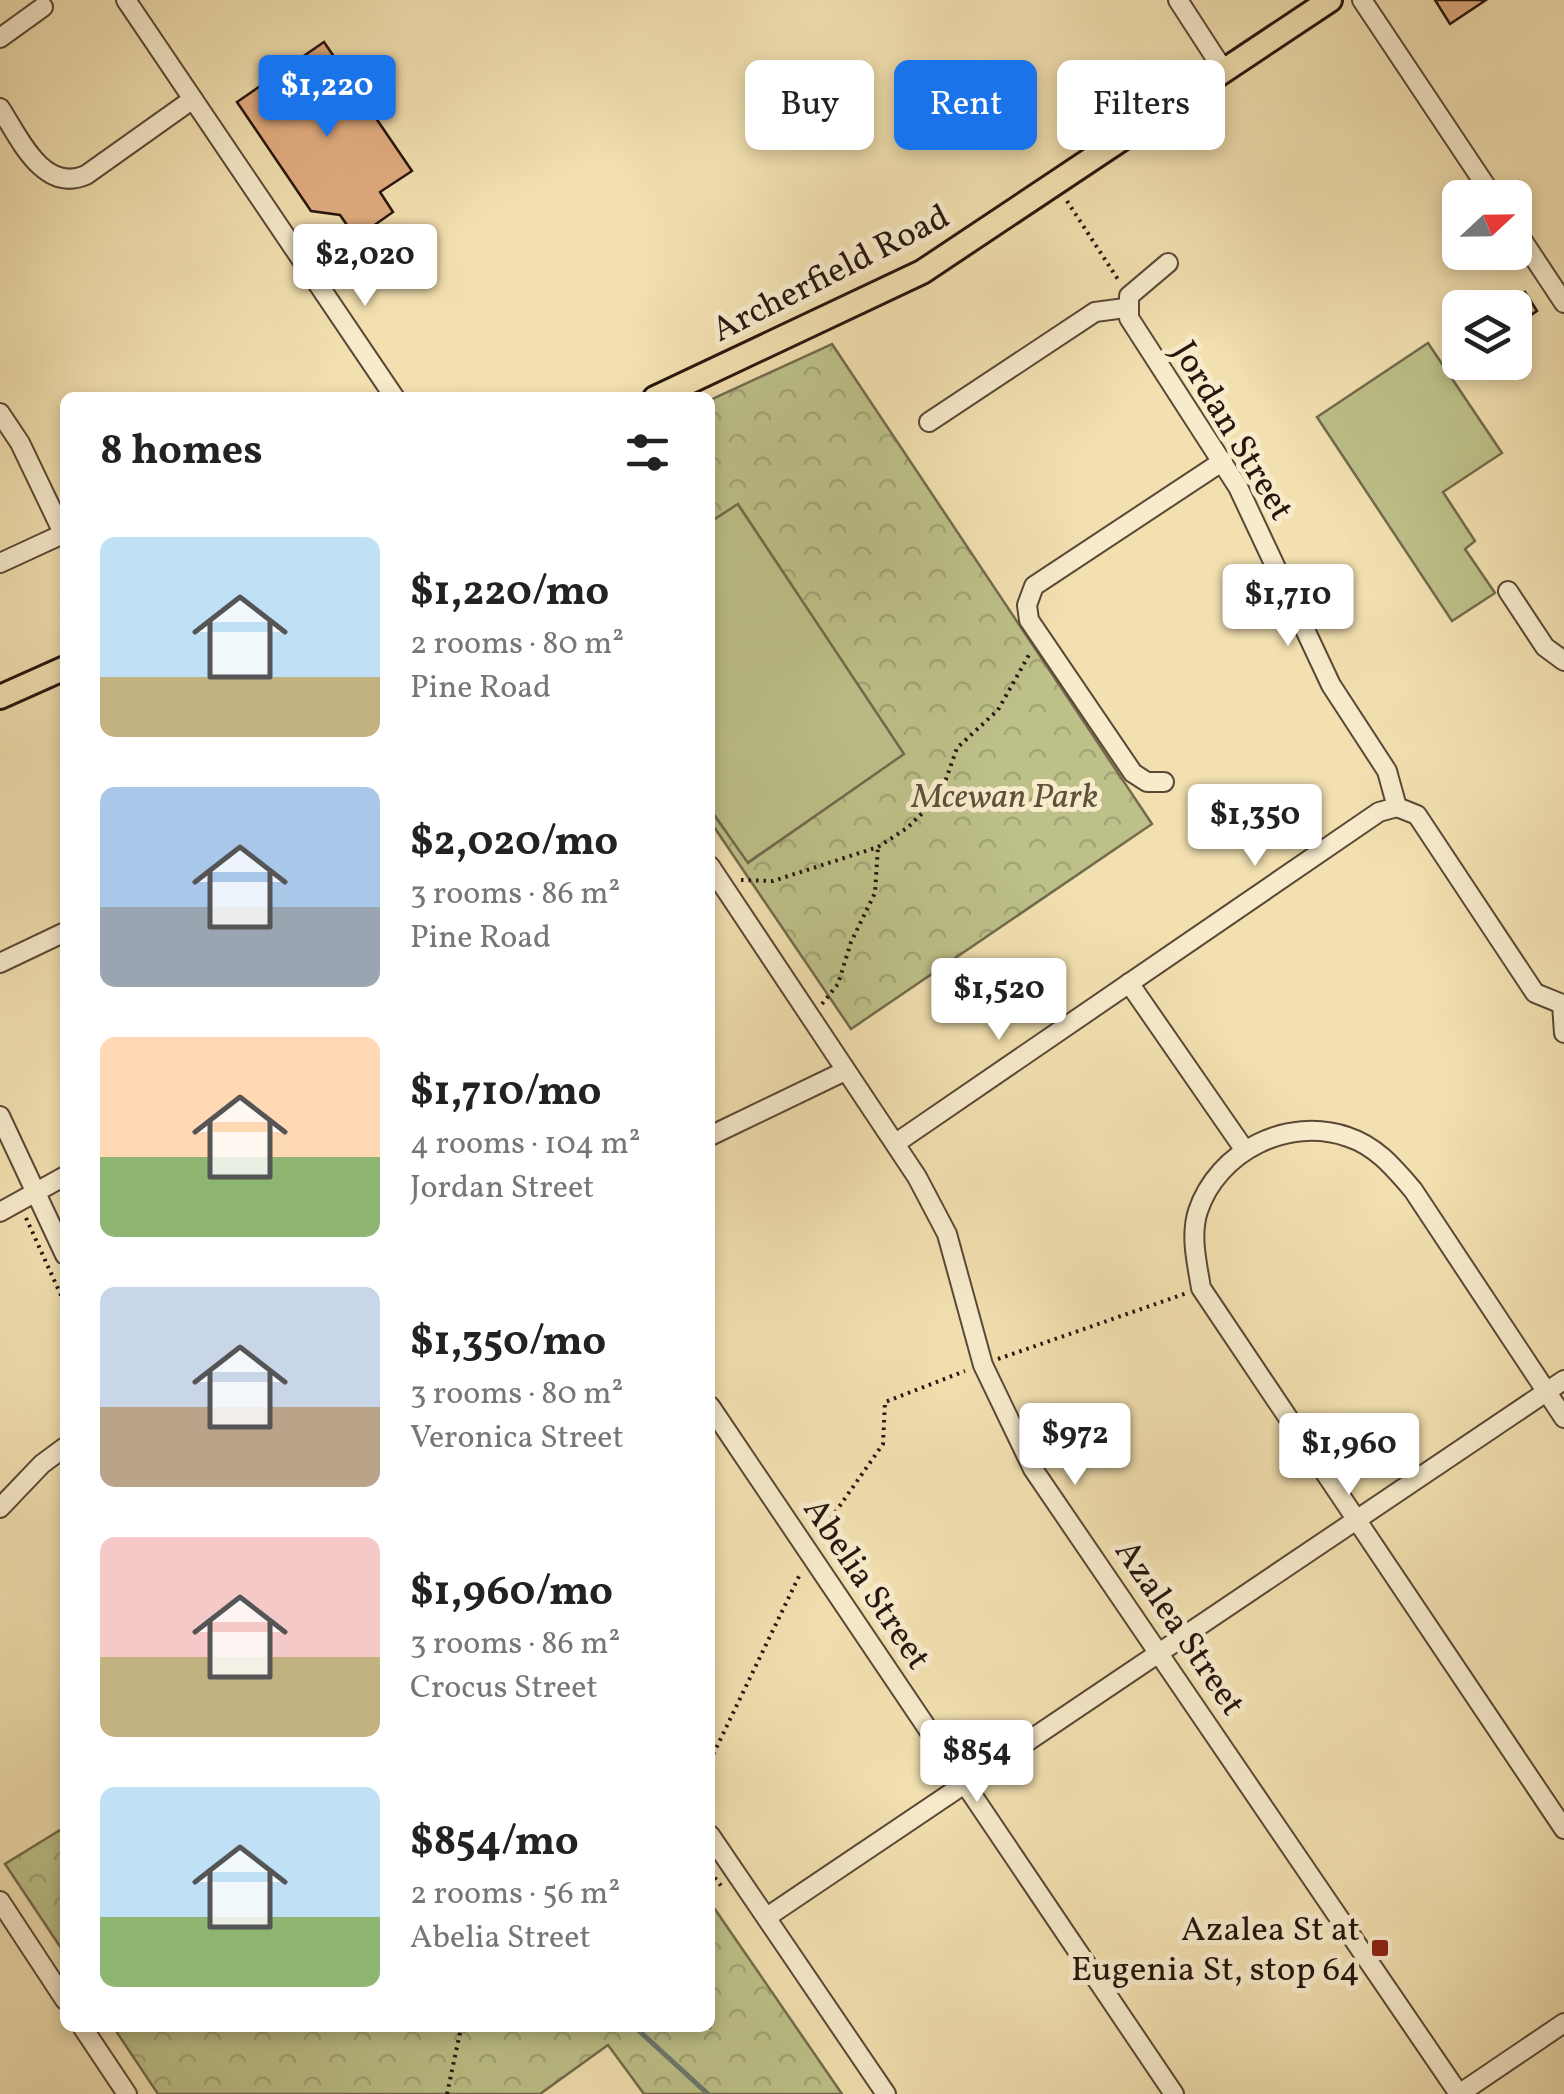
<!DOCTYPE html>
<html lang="en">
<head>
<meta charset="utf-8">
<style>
	body { margin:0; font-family:Vollkorn,serif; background:#f2f2f2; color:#222; height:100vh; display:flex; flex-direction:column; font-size:38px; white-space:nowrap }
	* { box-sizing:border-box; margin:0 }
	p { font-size:32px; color:#767676 }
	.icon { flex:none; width:55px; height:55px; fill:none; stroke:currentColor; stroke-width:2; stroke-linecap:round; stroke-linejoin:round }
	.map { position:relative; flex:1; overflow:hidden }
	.drawer { position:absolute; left:60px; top:392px; width:655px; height:1640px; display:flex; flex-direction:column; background:#fff; border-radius:15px; box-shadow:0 5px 15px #0003 }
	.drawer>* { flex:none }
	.guide { position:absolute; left:745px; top:60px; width:668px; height:90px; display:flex; gap:20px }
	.needle { width:65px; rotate:68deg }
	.tools { position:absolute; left:1442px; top:180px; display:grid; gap:20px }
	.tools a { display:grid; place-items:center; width:90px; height:90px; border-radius:15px; background:#fff; box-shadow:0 5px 15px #0003; font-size:50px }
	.price { position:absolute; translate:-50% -85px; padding:0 22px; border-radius:10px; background:#fff; color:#222; font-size:32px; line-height:65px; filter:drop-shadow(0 2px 5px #0008) }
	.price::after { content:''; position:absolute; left:50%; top:60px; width:30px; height:22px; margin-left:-15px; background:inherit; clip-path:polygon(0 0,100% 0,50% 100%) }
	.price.active { background:#1a73e8; color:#fff }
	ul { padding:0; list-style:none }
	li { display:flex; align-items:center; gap:30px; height:250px; padding:0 40px }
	li span { display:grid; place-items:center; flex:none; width:280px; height:200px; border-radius:15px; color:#555 }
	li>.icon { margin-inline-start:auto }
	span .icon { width:120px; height:120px; fill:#fffc; stroke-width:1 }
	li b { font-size:42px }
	h2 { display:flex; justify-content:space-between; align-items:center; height:120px; padding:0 40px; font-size:42px }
	.tag { padding:0 35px; border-radius:15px; background:#fff; box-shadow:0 5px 15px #0003; font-size:35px; line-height:90px }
	.tag.active { background:#1a73e8; color:#fff }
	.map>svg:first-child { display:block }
	.grass { fill:#bdc189; stroke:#726b4c; stroke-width:2.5 }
	.forest { fill:url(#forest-crowns); stroke:#726b4c; stroke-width:2.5 }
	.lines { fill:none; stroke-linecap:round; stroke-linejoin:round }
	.stream { stroke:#6d7970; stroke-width:5 }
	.building { fill:#e1ad80; stroke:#27150e; stroke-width:2.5 }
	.minor-casing { stroke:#5a4836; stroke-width:22 }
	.major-casing { stroke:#27150e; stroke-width:28 }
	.path { stroke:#27150e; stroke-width:4; stroke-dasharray:2.5 5; stroke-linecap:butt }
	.minor { stroke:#f7ebcc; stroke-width:18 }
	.major { stroke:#f2e0b0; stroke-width:22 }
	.poi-dot { fill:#8f2418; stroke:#f7ebcc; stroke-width:4 }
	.labels { text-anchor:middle; stroke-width:10; stroke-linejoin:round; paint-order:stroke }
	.street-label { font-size:35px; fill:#27150e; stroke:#f7ebcc }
	.park-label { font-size:35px; font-style:italic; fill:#5c5139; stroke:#f7ebcc }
	.poi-label { font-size:35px; fill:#27150e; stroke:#f7ebcc; text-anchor:end }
</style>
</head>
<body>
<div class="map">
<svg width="1564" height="2094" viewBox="0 0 1564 2094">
	<defs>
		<pattern id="forest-crowns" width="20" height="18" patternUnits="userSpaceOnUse" patternTransform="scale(2.5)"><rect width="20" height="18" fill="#bdc189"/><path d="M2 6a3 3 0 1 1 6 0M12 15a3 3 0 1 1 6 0" fill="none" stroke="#a2a575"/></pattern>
	</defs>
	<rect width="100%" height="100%" fill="#f2e0b0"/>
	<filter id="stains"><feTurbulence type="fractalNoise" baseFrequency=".002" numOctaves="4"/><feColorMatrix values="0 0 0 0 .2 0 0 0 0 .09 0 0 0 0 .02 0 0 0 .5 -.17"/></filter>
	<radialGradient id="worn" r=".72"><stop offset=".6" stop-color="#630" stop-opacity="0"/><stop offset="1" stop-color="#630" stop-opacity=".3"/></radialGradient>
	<!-- grass -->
	<g class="grass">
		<polygon points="1428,343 1502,453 1443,492 1475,541 1465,549 1495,593 1452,621 1317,417"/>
		<polygon points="737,503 905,754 747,863 710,809 710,522"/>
	</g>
	<!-- forest -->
	<g class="forest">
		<polygon points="832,344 1152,824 851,1029 710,821 710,809 748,863 904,754 738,504 710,522 710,400"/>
		<polygon points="65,1827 65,1954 5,1864"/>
		<polygon points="710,1902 842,2094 644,2094 608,2045 540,2094 158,2094 114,2028 710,2028"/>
	</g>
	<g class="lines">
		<!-- stream -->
		<polyline class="stream" points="636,2028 708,2094"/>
	</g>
	<!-- building -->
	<g class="building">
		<polygon points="1435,0 1486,0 1450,24"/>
		<polygon points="324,42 412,171 380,192 393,212 356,238 340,215 311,211 237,102"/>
		<polygon points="1525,292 1537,311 1515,326 1515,298"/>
	</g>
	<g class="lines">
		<defs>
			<g id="minor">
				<polyline points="126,0 395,398"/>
				<polyline points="1178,0 1224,71"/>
				<polyline points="1362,0 1494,198"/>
				<polyline points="0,38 43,7"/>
				<path d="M0,108C19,137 43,194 86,175L193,99"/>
				<polyline points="1515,229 1564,303"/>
				<polyline points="1168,263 1129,296 1129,318 1238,487 1331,685 1387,771 1397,807 1417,815 1535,993 1562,1004 1564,1033"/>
				<polyline points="0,413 20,443 65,537"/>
				<polyline points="929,422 1095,312 1125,308"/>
				<polyline points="0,563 65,533"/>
				<polyline points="1508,591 1545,647 1564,661"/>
				<polyline points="1164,782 1147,782 1133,773 1029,620 1027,605 1034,586 1223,461"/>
				<polyline points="710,866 917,1177 947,1234 983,1365 1033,1469 1459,2094 1564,2023"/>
				<polyline points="0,963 65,932"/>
				<polyline points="1129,983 1244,1149"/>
				<polyline points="0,1116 65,1255"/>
				<polyline points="710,1136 845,1071"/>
				<polyline points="896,1143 1379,812 1397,807"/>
				<polyline points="0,1212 65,1176"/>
				<polyline points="710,1406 1174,2094"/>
				<path d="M1564,1418L1413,1190C1394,1168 1376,1146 1348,1137C1288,1116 1218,1151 1198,1211C1190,1236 1197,1263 1201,1288L1564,1829"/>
				<polyline points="0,1508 42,1464 65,1447"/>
				<polyline points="710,1835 886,2094"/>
				<polyline points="0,1901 65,2000"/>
				<polyline points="767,1917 1564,1380"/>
				<polyline points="83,2028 127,2094"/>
			</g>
			<g id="major">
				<polyline points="655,398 922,272 1330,0"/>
				<polyline points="0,697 65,668"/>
			</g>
		</defs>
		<!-- minor casing -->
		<use href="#minor" class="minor-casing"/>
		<!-- major casing -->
		<use href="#major" class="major-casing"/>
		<!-- path -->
		<g class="path">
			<polyline points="1067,201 1119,281"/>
			<polyline points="741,880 773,881 878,847 907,828 940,796 957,748 998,710 1030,653"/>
			<polyline points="822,1004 838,984 851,942 875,893 878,847"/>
			<polyline points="26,1218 65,1304"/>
			<polyline points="998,1359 1187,1293"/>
			<polyline points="818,1537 883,1444 885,1402 965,1371"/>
			<polyline points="710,1761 801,1572"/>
			<polyline points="710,1872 723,1888"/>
			<polyline points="447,2094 461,2028"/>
		</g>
		<!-- minor -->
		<use href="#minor" class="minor"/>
		<!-- major -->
		<use href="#major" class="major"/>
	</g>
	<!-- markers -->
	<rect class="poi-dot" x="1370" y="1938" width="20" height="20" rx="5"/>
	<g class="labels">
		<!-- street labels -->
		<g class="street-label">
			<text transform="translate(830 272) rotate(-27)" y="12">Archerfield Road</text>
			<text transform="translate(1234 430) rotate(59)" y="12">Jordan Street</text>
			<text transform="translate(868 1583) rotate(56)" y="12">Abelia Street</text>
			<text transform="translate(1181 1627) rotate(56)" y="12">Azalea Street</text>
		</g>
		<!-- park labels -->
		<g class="park-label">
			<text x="1005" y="807">Mcewan Park</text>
		</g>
		<!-- poi labels -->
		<g class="poi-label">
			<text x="1360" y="1940">Azalea St at<tspan x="1360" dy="40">Eugenia St, stop 64</tspan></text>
		</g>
	</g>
	<rect width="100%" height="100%" filter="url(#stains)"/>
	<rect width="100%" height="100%" fill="url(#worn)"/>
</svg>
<div class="tools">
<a><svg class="needle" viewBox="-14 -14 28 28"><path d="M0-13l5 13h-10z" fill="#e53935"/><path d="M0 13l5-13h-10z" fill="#767676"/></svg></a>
<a><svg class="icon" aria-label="layers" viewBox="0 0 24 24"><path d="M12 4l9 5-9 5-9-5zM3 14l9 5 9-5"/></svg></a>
</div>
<b class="price active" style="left:327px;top:140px">$1,220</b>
<b class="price" style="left:365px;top:309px">$2,020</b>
<b class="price" style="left:1288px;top:649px">$1,710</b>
<b class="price" style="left:1255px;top:869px">$1,350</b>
<b class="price" style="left:999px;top:1043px">$1,520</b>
<b class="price" style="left:1075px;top:1488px">$972</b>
<b class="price" style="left:1349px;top:1498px">$1,960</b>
<b class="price" style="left:977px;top:1805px">$854</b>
<div class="guide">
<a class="tag">Buy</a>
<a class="tag active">Rent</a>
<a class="tag">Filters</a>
</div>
<section class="drawer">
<h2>8 homes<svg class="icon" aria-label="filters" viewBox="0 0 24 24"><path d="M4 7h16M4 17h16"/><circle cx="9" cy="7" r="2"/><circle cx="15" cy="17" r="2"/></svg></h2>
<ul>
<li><span style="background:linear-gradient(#bfe0f5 70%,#c2b280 0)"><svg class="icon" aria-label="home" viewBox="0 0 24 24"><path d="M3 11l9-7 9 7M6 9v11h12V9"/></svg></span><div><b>$1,220/mo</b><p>2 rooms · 80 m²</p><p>Pine Road</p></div></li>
<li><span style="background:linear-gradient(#a9c7e8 60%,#9aa5b1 0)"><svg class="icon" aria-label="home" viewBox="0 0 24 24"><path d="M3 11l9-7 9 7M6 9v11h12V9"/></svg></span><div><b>$2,020/mo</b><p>3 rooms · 86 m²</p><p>Pine Road</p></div></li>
<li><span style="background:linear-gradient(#ffd9b3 60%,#8fb573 0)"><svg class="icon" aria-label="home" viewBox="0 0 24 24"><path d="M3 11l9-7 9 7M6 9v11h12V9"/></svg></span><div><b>$1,710/mo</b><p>4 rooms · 104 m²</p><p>Jordan Street</p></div></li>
<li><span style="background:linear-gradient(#c9d6e8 60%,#b9a48a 0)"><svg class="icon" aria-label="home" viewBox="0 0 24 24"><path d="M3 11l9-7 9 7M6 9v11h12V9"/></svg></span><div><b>$1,350/mo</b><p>3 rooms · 80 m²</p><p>Veronica Street</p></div></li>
<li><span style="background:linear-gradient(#f6c9c9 60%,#c2b280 0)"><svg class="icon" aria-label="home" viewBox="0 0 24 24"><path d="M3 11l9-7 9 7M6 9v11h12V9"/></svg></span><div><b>$1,960/mo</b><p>3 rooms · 86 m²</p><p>Crocus Street</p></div></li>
<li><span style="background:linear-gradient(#bfe0f5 65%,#8fb573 0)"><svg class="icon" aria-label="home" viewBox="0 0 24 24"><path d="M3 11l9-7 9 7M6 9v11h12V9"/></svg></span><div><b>$854/mo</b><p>2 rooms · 56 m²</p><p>Abelia Street</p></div></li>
</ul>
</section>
</div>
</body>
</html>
